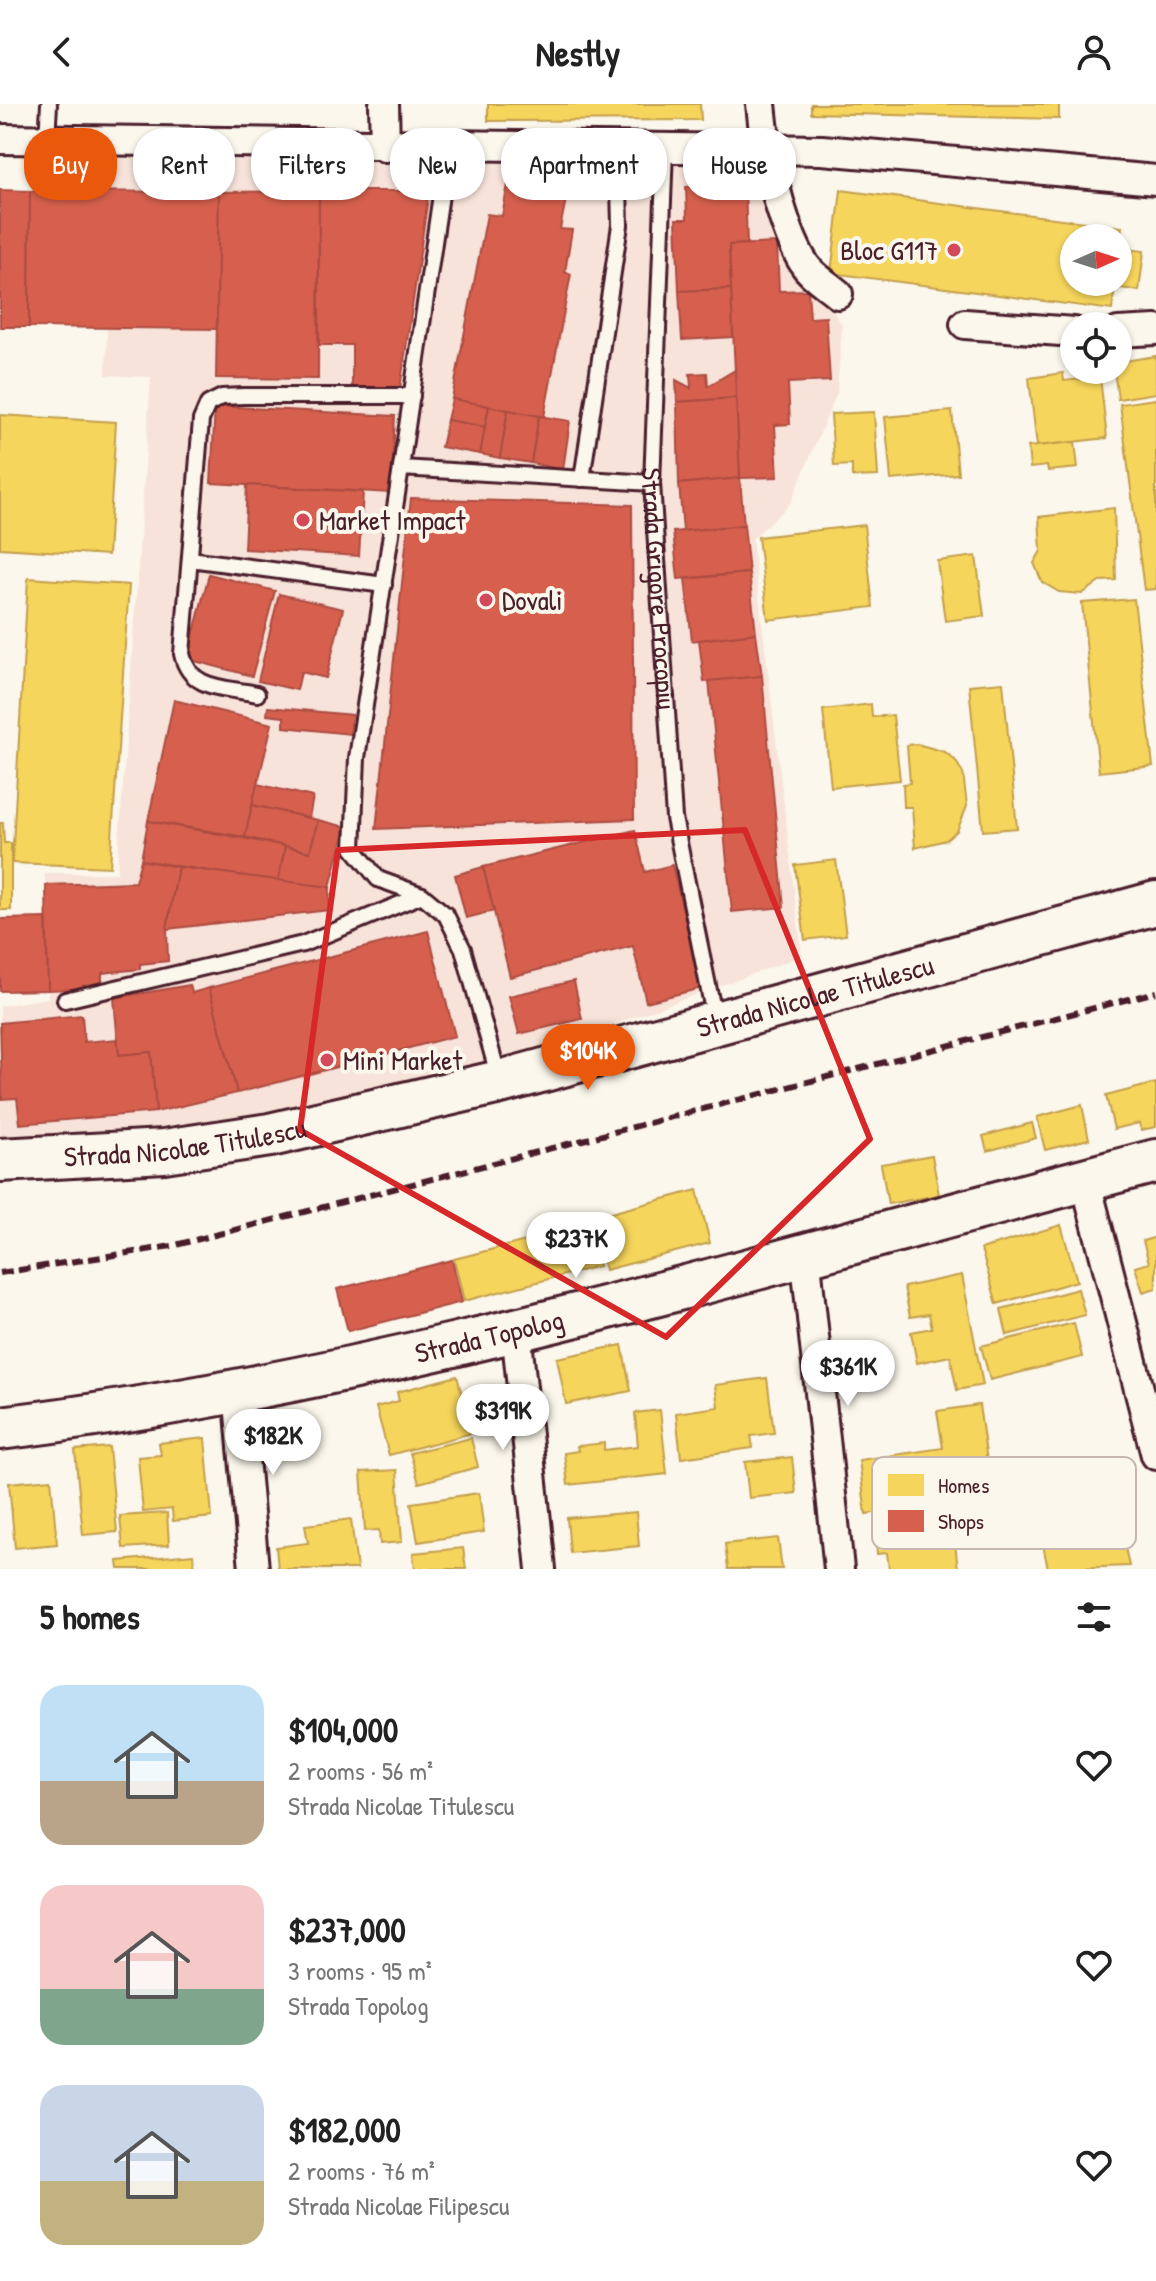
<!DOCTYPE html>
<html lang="en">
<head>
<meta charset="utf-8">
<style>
	body { margin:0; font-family:"Patrick Hand",sans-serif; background:#f2f2f2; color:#222; height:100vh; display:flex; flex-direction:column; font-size:30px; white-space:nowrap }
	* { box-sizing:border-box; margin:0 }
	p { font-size:26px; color:#767676 }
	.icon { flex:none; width:44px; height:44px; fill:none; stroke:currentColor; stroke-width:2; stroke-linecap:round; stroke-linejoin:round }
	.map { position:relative; height:1465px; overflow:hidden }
	.panel { display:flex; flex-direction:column; background:#fff; flex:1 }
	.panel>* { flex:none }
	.hud { position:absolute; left:24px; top:24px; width:1108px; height:72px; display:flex; gap:16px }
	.needle { width:52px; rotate:87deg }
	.fabs { position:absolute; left:1060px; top:120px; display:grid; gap:16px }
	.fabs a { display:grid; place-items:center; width:72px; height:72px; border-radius:50%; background:#fff; box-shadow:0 2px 6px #0004; font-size:40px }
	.price { position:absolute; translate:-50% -68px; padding:0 18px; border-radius:28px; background:#fff; color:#222; font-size:26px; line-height:52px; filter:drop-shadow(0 2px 4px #0008) }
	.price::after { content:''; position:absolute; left:50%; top:48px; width:24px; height:18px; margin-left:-12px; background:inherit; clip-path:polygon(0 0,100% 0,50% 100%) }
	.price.on { background:#ea580c; color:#fff }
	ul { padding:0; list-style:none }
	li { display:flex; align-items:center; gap:24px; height:200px; padding:0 40px }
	li span { display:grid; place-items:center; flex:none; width:224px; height:160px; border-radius:24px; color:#555 }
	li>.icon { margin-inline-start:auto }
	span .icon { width:96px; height:96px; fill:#fffc; stroke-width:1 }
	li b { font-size:34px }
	h2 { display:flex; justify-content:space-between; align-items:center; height:96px; padding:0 40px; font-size:34px }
	.chip { padding:0 28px; border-radius:32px; background:#fff; box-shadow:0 2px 6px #0004; font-size:28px; line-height:72px }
	.chip.on { background:#ea580c; color:#fff }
	header { display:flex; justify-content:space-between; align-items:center; height:104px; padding:0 40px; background:#fff; font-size:36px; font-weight:800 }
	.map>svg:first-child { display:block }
	.built { fill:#f7e3d9 }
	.homes { fill:#f6d55c; stroke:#c29e4d; stroke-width:2; fill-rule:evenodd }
	.shops { fill:#d6604d; stroke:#ac4c43; stroke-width:2 }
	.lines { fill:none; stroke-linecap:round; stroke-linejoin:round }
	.lane-casing { stroke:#4a1f2b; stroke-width:20 }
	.street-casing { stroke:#4a1f2b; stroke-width:34 }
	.secondary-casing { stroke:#4a1f2b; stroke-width:48 }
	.lane { stroke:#fbf7ec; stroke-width:14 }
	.street { stroke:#fbf7ec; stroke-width:28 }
	.secondary { stroke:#fbf7ec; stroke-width:42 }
	.rail { stroke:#4a1f2b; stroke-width:6; stroke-dasharray:12 6; stroke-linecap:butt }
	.marked { fill:none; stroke:#d62828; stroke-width:6; stroke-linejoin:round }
	.poi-dot { fill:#d1495b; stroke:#fbf7ec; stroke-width:3 }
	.labels { text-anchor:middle; stroke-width:8; stroke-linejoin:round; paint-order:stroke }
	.poi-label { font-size:28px; fill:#4a1f2b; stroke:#fbf7ec; text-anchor:start }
	.street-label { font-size:28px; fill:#4a1f2b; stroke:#fbf7ec }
	.key { fill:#fbf7ec; stroke:#c6b6b2; stroke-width:2 }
	.key-label { font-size:22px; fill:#4a1f2b }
</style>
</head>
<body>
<header><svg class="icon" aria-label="back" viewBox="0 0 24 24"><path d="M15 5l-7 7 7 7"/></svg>Nestly<svg class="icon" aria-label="person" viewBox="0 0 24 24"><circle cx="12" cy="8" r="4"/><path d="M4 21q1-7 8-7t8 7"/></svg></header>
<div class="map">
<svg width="1156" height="1465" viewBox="0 0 1156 1465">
	<rect width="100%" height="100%" fill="#fbf7ec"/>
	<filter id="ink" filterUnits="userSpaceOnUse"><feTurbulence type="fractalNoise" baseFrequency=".0125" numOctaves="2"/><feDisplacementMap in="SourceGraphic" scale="16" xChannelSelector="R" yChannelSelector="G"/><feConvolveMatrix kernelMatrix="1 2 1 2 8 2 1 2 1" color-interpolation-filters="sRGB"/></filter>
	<g filter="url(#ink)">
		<!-- built -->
		<polygon class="built" points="32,53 755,62 792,144 842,221 837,289 790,400 752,435 802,852 510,958 264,1017 158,1029 0,1037 0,902 48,894 45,769 117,769 151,273 106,271 107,224 29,223"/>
		<!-- homes -->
		<g class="homes">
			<polygon points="488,0 700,0 701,16 488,17"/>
			<polygon points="811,0 1059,0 1059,15 811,9"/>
			<path d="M841,86L1122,123L1119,144L1144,147L1139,187L1115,183L1112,206L831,169ZM1074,134H1118V178H1074Z"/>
			<polygon points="1156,252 1156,289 1118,295 1114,266 1118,266 1118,258"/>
			<polygon points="1063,269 1064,277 1100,273 1107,334 1037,342 1029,274"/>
			<polygon points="1156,295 1156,485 1144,486 1120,300"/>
			<polygon points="952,307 958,370 891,376 885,313"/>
			<polygon points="874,308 878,372 852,373 852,361 834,362 831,310"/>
			<polygon points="0,311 116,318 108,451 0,444"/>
			<polygon points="1075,338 1078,364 1048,367 1047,362 1030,364 1028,343"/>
			<polygon points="1114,404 1116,476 1101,477 1082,490 1059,488 1042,478 1034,459 1041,447 1039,413"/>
			<polygon points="864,421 873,503 768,516 758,433"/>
			<polygon points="976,452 984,512 945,517 937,457"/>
			<polygon points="28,474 129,481 110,763 12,759"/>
			<polygon points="1134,495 1153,662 1099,668 1082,499"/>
			<polygon points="1003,578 1017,724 983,727 969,581"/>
			<polygon points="871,600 872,613 893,611 900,676 831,683 823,606"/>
			<polygon points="917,640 945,648 955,656 963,669 967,702 957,727 946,736 915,744 912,703 904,703 903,680 910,679 907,641"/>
			<polygon points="0,719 3,719 4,739 11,739 11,806 0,806"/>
			<polygon points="836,756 846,831 805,836 795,761"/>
			<polygon points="1156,979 1156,1023 1141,1026 1139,1019 1114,1025 1106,992"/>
			<polygon points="1082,1001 1089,1035 1045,1046 1037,1013"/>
			<polygon points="1032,1019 1036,1034 987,1047 983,1032"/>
			<polygon points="932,1051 939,1091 888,1100 881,1060"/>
			<polygon points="697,1086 710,1139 605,1166 592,1114"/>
			<polygon points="589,1121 599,1162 464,1197 454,1155"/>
			<polygon points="1061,1121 1077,1177 997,1200 981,1145"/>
			<polygon points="1156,1133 1156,1184 1143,1188 1135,1163 1149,1159 1143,1137"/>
			<polygon points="962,1171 983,1281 957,1286 950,1252 917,1259 911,1228 932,1224 929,1210 910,1213 904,1183"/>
			<polygon points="1078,1185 1085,1211 1007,1231 1001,1205"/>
			<polygon points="1074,1219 1082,1253 990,1276 981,1242"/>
			<polygon points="622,1241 631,1287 566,1300 557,1254"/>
			<polygon points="457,1272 472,1329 389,1351 376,1303 399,1297 397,1288"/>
			<polygon points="767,1274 774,1329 751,1332 753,1344 681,1354 676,1309 718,1303 715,1281"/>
			<polygon points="979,1301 992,1392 866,1410 859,1356 943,1344 937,1307"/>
			<polygon points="660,1306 667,1370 568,1381 564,1349 578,1347 577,1342 604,1339 604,1346 638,1342 635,1309"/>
			<polygon points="205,1334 212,1413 173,1417 172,1405 143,1408 138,1353 161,1351 159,1339"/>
			<polygon points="471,1334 478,1363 419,1379 410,1349"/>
			<polygon points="109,1343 117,1428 83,1431 75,1346"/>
			<polygon points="792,1353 796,1389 749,1394 745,1358"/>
			<polygon points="397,1366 402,1438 380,1440 379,1426 365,1427 361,1368"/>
			<polygon points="51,1375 57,1440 15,1444 9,1379"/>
			<polygon points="479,1389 484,1428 418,1438 411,1399"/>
			<polygon points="636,1408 639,1442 570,1449 567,1414"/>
			<polygon points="167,1409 169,1441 123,1444 120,1412"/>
			<polygon points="351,1415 357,1465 278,1465 276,1443 308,1439 305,1421"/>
			<polygon points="953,1422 958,1465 889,1465 887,1449 877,1450 875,1430"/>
			<polygon points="1121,1425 1129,1462 1048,1465 1043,1441"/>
			<polygon points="778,1434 782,1465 728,1465 725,1440"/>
			<polygon points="463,1444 466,1465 415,1465 413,1449"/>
			<polygon points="193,1450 195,1465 119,1465 118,1457"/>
		</g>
		<!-- shops -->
		<g class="shops">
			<polygon points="509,75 568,85 560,125 572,126 565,168 571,170 544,313 452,295 487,110 502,112"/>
			<polygon points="745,81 747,140 729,141 731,185 679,187 676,115 687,115 686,83"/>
			<polygon points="0,86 30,87 29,223 0,223"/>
			<polygon points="30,87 219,88 217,225 29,223"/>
			<polygon points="319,87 318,275 216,274 219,88"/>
			<polygon points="319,87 429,87 400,285 352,285 352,241 319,241"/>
			<polygon points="777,139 779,187 808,186 810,214 826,213 830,277 788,279 790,320 775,321 778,373 740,374 729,141"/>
			<polygon points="731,185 733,233 682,236 679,187"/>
			<polygon points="735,266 736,294 677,298 676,276 691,284 690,270 707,269 708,282"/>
			<polygon points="736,294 740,374 679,380 677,298"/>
			<polygon points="452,295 489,302 485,323 447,316"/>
			<polygon points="215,302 395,312 391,389 211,379"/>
			<polygon points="489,302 508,306 500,354 480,350"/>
			<polygon points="508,306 539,312 531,359 500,354"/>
			<polygon points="539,312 570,317 563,366 531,359"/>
			<polygon points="447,316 485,323 480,350 441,343"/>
			<polygon points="740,374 744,421 683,427 679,380"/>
			<polygon points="247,381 363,388 359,452 244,445"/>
			<polygon points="411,394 632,401 634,715 376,725"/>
			<polygon points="744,421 749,469 678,475 673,428"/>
			<polygon points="749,469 756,529 692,537 685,475"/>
			<polygon points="209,470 275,487 252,572 187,555"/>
			<polygon points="279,490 343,505 326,574 301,568 297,586 258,577"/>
			<polygon points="756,529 762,572 704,578 699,536"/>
			<polygon points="762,572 784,803 732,808 709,577"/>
			<polygon points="174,596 272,620 245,733 148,717"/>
			<polygon points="268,603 352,611 350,630 284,623 284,613 267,611"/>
			<polygon points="257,680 313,693 309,714 252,701"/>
			<polygon points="252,701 318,716 310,748 245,733"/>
			<polygon points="318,716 346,723 330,783 278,778 285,742 310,748"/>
			<polygon points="148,717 285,742 278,778 141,756"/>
			<polygon points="635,726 645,768 672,761 702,884 646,898 633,842 510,873 483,763"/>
			<polygon points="141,756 178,763 167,825 168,857 140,860 140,865 102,869 102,884 48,886 46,781 135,778"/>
			<polygon points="178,763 330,783 329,806 167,825"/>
			<polygon points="483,763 494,807 466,814 455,771"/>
			<polygon points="46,814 48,886 0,887 0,815"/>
			<polygon points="428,827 455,932 237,989 209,884"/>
			<polygon points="574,877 582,915 519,930 509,892"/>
			<polygon points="190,881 192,889 209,884 237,989 156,1008 151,948 119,951 114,894"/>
			<polygon points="82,911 84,938 117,935 119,951 151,948 156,1008 20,1020 17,994 2,995 0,919"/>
			<polygon points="452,1156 462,1198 348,1227 337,1185"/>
		</g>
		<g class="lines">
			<defs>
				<g id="lane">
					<polyline points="47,36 49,0"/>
					<path id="s1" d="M665,45L652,379L674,714L715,916"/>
					<polyline points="401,364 448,43"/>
					<polyline points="582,375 620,121 618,45"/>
					<polyline points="190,455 384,481"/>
					<path d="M257,590C225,583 190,587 182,550L201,316L208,300L222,293L243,292H412"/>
					<polyline points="65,896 303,840 422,791"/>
					<polyline points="499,974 463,845 446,811 422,791 378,775 353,744 357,654 401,364 652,379"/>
				</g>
				<g id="street">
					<polyline points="384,0 385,43"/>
					<path d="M761,0C765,46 780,122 805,161C812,172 828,181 838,190"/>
					<polyline points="0,35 822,46 1156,76"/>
					<polyline points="965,220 1074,228"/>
					<polyline points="1118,228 1156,226"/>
					<polyline points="1085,1075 1156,1351"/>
					<polyline points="805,1149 839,1465"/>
					<polyline points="516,1226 541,1465"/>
					<polyline points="238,1287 254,1465"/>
				</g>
				<g id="secondary">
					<path id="s2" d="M0,1056L164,1047L270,1031L500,978L1156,799"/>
					<path id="s3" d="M0,1324C393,1276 774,1156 1156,1057"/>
				</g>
			</defs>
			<!-- lane casing -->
			<use href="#lane" class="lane-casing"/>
			<!-- street casing -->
			<use href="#street" class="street-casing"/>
			<!-- secondary casing -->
			<use href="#secondary" class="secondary-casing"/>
			<!-- lane -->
			<use href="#lane" class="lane"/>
			<!-- street -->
			<use href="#street" class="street"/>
			<!-- secondary -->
			<use href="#secondary" class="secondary"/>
			<!-- rail -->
			<polyline class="rail" points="0,1169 172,1142 1156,888"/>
		</g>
	</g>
	<!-- marked area -->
	<path class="marked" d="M745,726L870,1035L666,1233L300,1026L338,746Z"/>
	<!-- markers -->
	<g class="poi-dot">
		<circle cx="954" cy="146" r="8"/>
		<circle cx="303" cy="416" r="8"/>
		<circle cx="486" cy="496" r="8"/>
		<circle cx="327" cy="956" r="8"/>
	</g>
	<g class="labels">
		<!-- poi labels -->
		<g class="poi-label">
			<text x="938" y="156" text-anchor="end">Bloc G117</text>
			<text x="319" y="426">Market Impact</text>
			<text x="502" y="506">Dovali</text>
			<text x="343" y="966">Mini Market</text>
		</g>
		<!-- street labels -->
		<g class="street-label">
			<text dy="10" stroke="none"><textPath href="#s1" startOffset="440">Strada Grigore Procopiu</textPath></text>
			<text dy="10" stroke="none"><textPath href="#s2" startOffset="834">Strada Nicolae Titulescu</textPath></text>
			<text dy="10" stroke="none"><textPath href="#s2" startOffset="186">Strada Nicolae Titulescu</textPath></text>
			<text dy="10" stroke="none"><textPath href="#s3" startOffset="498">Strada Topolog</textPath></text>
		</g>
	</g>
	<!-- legend -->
	<rect x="872" y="1353" width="264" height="92" rx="12" class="key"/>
	<rect x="888" y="1370" width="36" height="22" fill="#f6d55c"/>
	<rect x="888" y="1406" width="36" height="22" fill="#d6604d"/>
	<g class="key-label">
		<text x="938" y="1389">Homes</text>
		<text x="938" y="1425">Shops</text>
	</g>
</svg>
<div class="fabs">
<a><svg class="needle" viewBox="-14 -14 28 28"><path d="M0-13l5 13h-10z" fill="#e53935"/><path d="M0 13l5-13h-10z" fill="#767676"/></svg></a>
<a><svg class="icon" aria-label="locate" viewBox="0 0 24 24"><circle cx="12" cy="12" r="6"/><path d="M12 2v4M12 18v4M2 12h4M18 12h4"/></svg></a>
</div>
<b class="price on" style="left:588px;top:988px">$104K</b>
<b class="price" style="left:576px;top:1176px">$237K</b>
<b class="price" style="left:848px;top:1304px">$361K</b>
<b class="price" style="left:503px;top:1348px">$319K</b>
<b class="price" style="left:273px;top:1373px">$182K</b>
<div class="hud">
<a class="chip on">Buy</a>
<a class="chip">Rent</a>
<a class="chip">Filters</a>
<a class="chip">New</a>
<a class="chip">Apartment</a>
<a class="chip">House</a>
</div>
</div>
<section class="panel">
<h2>5 homes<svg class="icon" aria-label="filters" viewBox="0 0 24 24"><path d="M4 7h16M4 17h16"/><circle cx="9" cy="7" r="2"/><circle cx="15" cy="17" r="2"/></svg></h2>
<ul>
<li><span style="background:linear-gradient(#bfe0f5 60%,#b9a48a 0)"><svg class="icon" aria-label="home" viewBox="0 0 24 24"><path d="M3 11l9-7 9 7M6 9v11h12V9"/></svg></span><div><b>$104,000</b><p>2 rooms · 56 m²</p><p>Strada Nicolae Titulescu</p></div><svg class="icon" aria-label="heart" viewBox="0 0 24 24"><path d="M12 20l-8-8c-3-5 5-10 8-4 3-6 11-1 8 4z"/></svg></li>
<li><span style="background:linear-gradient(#f6c9c9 65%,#7fa58c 0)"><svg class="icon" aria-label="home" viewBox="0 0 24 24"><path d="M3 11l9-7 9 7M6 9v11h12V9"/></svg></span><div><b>$237,000</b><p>3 rooms · 95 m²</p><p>Strada Topolog</p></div><svg class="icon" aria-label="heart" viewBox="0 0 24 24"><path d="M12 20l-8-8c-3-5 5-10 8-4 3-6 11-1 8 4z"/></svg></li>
<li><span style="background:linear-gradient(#c9d6e8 60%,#c2b280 0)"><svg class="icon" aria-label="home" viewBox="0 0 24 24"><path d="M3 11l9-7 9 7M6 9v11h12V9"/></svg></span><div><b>$182,000</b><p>2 rooms · 76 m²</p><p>Strada Nicolae Filipescu</p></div><svg class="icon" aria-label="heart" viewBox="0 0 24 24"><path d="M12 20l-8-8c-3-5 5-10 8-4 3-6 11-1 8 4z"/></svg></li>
</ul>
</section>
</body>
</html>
